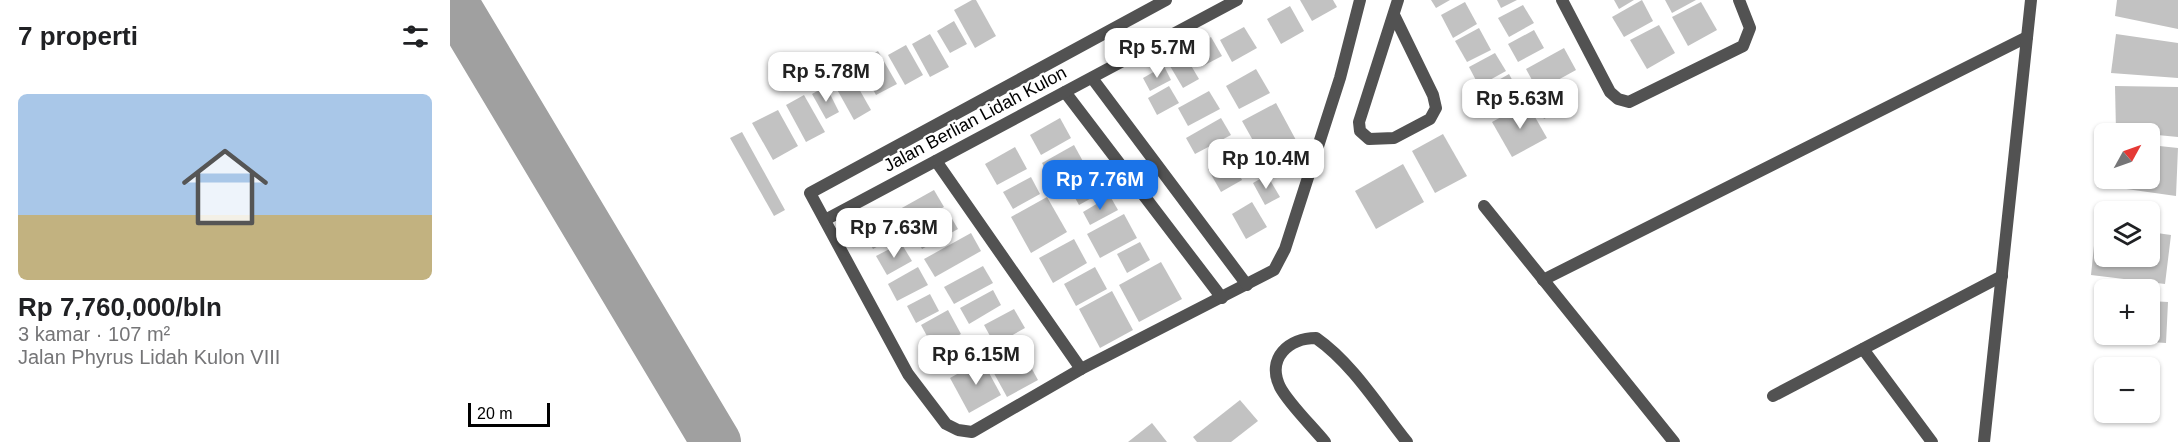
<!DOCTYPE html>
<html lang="id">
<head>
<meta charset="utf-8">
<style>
	body { margin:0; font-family:Arial,sans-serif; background:#f2f2f2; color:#202124; height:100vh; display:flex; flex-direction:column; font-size:22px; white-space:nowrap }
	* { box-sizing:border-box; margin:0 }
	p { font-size:20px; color:#757577 }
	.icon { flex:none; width:33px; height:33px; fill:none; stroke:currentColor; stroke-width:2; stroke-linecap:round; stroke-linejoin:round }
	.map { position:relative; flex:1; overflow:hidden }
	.panel { display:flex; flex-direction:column; background:#fff; width:450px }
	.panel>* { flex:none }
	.needle { width:39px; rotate:50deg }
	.fabs { position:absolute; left:1644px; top:123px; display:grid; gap:12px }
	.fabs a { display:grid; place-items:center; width:66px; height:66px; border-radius:9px; background:#fff; box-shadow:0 2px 4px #0004; font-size:30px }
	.scale { position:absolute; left:18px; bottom:15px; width:82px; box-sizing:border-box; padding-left:6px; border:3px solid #000; border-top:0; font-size:16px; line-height:21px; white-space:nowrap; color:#000; -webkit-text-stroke:4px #fff; paint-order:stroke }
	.price { position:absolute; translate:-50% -51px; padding:0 14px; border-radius:12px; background:#fff; color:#222; font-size:20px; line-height:39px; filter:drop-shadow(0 2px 3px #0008) }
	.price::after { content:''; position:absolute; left:50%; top:36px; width:18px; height:14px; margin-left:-9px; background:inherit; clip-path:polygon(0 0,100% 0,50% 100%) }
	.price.selected { background:#1a73e8; color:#fff }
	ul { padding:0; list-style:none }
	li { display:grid; align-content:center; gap:12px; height:318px; padding:0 18px }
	li span { display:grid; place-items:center; height:186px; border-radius:9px; color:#555 }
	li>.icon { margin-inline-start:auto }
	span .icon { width:108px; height:108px; fill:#fffc; stroke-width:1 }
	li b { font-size:26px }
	h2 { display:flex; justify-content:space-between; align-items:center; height:72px; padding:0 18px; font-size:26px }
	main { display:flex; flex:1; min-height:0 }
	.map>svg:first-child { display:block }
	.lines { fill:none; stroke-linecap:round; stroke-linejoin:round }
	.river { stroke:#a0a0a0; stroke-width:50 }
	.building { fill:#c2c2c2 }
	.street { stroke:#525252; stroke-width:12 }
	.labels { text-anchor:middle; stroke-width:4.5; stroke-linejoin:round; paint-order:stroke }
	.street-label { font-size:18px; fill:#000; stroke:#fff }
</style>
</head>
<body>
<main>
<section class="panel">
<h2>7 properti<svg class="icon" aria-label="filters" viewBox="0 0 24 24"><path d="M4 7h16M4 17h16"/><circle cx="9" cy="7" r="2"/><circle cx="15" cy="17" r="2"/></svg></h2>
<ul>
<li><span style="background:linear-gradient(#a9c7e8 65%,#c2b280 0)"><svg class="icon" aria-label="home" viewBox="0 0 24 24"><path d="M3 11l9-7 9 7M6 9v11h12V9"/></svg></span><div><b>Rp 7,760,000/bln</b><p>3 kamar · 107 m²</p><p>Jalan Phyrus Lidah Kulon VIII</p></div></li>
</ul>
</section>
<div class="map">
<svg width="1728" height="442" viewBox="0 0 1728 442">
	<rect width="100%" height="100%" fill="#fff"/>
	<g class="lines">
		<!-- river -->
		<polyline class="river" points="2,0 266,442"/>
	</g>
	<!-- building -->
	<g class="building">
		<polygon points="522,0 526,0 546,36 525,48 504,10"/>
		<polygon points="850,0 883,0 887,7 862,21"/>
		<polygon points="981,0 1000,0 986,8"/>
		<polygon points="1047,0 1067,0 1051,8"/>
		<polygon points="1164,0 1184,0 1169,9"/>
		<polygon points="1192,0 1203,21 1174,37 1162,17"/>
		<polygon points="1215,0 1246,0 1222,13"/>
		<polygon points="1667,0 1728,0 1728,29 1665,16"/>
		<polygon points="1015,2 1027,24 1003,38 991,15"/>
		<polygon points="1251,2 1267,30 1238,46 1222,17"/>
		<polygon points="1073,5 1084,23 1059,37 1048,18"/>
		<polygon points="840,6 854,31 831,44 817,19"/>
		<polygon points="504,21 517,44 500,53 487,31"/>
		<polygon points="1209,25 1225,53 1197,69 1180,40"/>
		<polygon points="794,27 807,48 782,62 770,40"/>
		<polygon points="1029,28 1041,50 1017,62 1005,41"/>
		<polygon points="1084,30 1094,48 1068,62 1058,44"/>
		<polygon points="480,34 499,67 480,77 462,44"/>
		<polygon points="1666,34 1728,43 1728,78 1661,73"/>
		<polygon points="761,37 772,56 751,67 741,48"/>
		<polygon points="456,45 473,75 455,85 438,55"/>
		<polygon points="1114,48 1126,70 1088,91 1076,69"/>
		<polygon points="428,51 447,84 426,95 408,62"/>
		<polygon points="1045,53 1056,71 1029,86 1019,67"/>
		<polygon points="736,57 749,79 733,88 720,66"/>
		<polygon points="396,66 421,110 404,120 379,75"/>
		<polygon points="714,66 721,80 700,91 693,78"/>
		<polygon points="806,69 820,93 789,109 776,86"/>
		<polygon points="1059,74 1072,98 1044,113 1031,90"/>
		<polygon points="1115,82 1126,101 1094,119 1084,100"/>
		<polygon points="376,86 389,112 376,119 362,94"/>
		<polygon points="719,86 729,103 707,115 698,98"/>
		<polygon points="1665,86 1728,87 1728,137 1666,131"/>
		<polygon points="759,91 770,109 738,126 728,108"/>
		<polygon points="354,95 375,132 356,142 336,105"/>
		<polygon points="826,103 847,142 814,160 792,121"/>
		<polygon points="1077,103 1097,138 1062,157 1042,122"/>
		<polygon points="328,110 348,146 323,160 302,123"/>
		<polygon points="610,118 621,138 591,155 580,135"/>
		<polygon points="771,118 781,135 745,154 736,138"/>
		<polygon points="292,132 335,210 324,216 280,138"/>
		<polygon points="993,134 1017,176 985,193 962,151"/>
		<polygon points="624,145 635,165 603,183 592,163"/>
		<polygon points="1700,145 1728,148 1726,196 1648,185 1653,156 1654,178 1700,178"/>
		<polygon points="565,147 577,169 547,185 535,164"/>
		<polygon points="798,149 808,167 795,174 785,156"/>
		<polygon points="780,157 792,180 771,192 758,169"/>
		<polygon points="953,164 974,202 926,229 905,191"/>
		<polygon points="647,169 658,189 629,205 618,185"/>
		<polygon points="817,175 830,197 815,205 803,183"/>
		<polygon points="581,177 590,194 563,209 553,192"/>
		<polygon points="484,190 494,207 460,226 450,209"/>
		<polygon points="660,196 668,210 640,225 633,212"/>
		<polygon points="597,197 617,232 581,253 561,217"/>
		<polygon points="802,202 817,227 796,239 782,214"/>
		<polygon points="498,212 508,229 472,249 463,231"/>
		<polygon points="674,214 687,238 650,258 637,234"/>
		<polygon points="437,215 448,235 423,249 412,229"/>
		<polygon points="1646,226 1654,227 1654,256 1700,256 1700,232 1721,235 1715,284 1641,275"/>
		<polygon points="521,233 531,251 485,277 474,259"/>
		<polygon points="624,239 637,263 603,283 589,258"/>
		<polygon points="690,242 700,260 677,273 667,254"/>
		<polygon points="451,243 462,261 437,275 426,256"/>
		<polygon points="711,262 732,299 689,322 669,285"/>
		<polygon points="533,266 543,283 504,304 494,287"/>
		<polygon points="468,267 478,285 447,301 438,284"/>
		<polygon points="645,267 657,289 626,306 614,284"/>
		<polygon points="543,290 551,305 519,324 510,308"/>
		<polygon points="662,291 683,330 650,348 629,309"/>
		<polygon points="480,294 489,311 466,323 457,306"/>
		<polygon points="1700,301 1718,302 1716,343 1652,339 1653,334 1700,334"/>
		<polygon points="564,309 575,328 545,345 534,325"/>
		<polygon points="498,310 511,334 484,349 471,325"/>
		<polygon points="515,339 524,354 497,369 488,353"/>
		<polygon points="566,340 588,380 557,397 535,357"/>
		<polygon points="532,360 551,395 519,413 500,378"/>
		<polygon points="790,400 808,421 781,442 747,442 743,437"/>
		<polygon points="702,423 717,442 678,442"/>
	</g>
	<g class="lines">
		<!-- street -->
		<g class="street">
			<polyline points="716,0 360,193 458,374 496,424 508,430 522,432 631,369 824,270 835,249 890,78 910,0"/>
			<polyline points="1112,0 1160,92 1168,99 1179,102 1293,46 1300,28 1289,0"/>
			<polyline points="944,15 983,95 986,108 980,119 944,138 919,139 910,131 909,122 948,0"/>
			<polyline points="642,78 797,285"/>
			<polyline points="615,92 772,298"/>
			<polyline points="486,161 631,369"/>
			<polyline points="1034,206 1224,442"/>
			<polyline points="375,220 787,0"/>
			<polyline points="1093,280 1577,37"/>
			<polyline points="1413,349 1482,442"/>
			<polyline points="1323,396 1552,276"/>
			<path d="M875,442C862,426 839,404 830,387C816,358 839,338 866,338C903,364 929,407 957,442"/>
			<polyline points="1534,442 1581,0"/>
		</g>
	</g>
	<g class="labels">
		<!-- street labels -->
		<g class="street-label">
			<text transform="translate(525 119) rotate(-28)" y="6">Jalan Berlian Lidah Kulon</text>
		</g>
	</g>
</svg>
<div class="fabs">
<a><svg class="needle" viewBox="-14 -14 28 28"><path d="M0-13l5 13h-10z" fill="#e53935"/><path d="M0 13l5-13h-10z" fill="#757577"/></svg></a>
<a><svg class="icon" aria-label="layers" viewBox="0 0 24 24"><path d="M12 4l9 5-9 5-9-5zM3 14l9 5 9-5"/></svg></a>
<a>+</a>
<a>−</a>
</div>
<div class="scale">20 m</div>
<b class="price" style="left:707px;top:79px">Rp 5.7M</b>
<b class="price" style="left:376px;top:103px">Rp 5.78M</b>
<b class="price" style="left:1070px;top:130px">Rp 5.63M</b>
<b class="price" style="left:816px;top:190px">Rp 10.4M</b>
<b class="price selected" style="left:650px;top:211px">Rp 7.76M</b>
<b class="price" style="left:444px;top:259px">Rp 7.63M</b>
<b class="price" style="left:526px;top:386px">Rp 6.15M</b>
</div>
</main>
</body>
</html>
